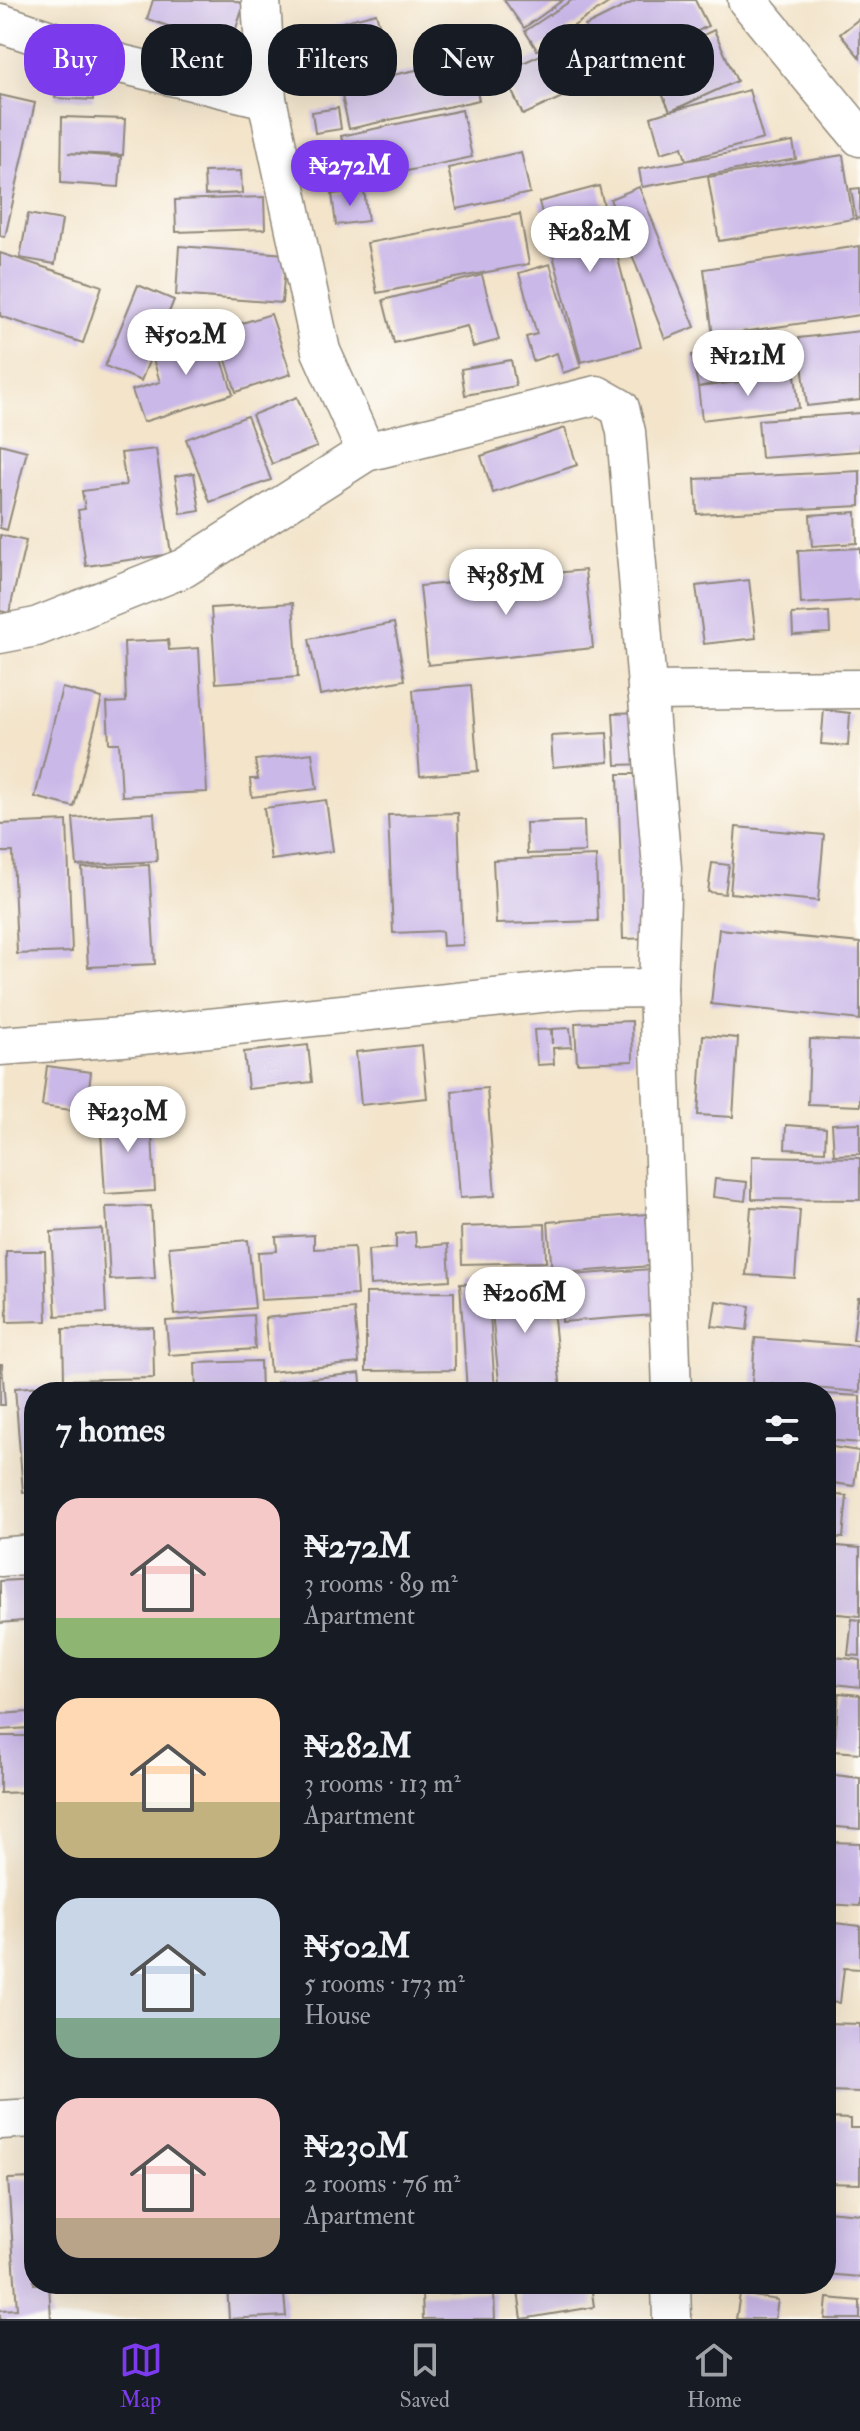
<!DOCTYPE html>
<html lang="en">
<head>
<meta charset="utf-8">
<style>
	body { margin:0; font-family:"IM FELL Double Pica",serif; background:#242831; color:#f1f3f6; height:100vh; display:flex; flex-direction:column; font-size:30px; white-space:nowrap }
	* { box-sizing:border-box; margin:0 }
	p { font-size:26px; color:#9ea1a6 }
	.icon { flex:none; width:44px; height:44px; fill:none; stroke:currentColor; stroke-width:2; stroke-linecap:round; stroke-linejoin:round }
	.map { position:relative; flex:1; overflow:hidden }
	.panel { position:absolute; left:24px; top:1382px; width:812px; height:912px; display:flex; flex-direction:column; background:#171b24; border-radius:32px; box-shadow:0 8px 32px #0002 }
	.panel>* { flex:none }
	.hud { position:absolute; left:24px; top:24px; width:812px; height:72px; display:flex; gap:16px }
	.price { position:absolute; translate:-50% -68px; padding:0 18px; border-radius:28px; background:#fff; color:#222; font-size:26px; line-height:52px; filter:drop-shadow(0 2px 4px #0008) }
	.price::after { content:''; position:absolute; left:50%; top:48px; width:24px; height:18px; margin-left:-12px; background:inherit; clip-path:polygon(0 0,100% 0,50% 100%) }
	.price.current { background:#7c3aed; color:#fff }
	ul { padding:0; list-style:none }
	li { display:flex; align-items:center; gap:24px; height:200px; padding:0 32px }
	li span { display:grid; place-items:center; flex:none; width:224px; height:160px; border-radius:24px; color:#555 }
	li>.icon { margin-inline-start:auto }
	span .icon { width:96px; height:96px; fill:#fffc; stroke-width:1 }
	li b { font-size:34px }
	h2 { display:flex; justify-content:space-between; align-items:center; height:96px; padding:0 32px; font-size:34px }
	.chip { padding:0 28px; border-radius:32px; background:#171b24; box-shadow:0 8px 32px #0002; font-size:28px; line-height:72px }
	.chip.current { background:#7c3aed; color:#fff }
	.dock { display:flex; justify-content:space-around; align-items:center; height:112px; border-top:2px solid #363941; background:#171b24; font-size:22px; color:#9ea1a6 }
	.dock a { display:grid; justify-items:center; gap:4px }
	.dock .current { color:#7c3aed }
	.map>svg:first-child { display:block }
	.building { fill:#cab8e8 }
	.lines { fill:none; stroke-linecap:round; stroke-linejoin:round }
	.street-casing { stroke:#8f887a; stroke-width:41 }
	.street { stroke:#fff; stroke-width:38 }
</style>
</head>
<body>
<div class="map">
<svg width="860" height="2319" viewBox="0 0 860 2319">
	<rect width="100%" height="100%" fill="#fdfcf7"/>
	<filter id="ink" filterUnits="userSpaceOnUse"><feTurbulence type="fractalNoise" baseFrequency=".0125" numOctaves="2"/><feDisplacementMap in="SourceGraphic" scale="16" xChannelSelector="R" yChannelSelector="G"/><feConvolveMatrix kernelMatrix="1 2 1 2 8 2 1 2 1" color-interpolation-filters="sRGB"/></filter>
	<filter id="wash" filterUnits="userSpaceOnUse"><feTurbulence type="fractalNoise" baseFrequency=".006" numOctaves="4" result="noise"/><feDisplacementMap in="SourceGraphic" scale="32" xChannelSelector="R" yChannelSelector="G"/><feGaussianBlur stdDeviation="1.8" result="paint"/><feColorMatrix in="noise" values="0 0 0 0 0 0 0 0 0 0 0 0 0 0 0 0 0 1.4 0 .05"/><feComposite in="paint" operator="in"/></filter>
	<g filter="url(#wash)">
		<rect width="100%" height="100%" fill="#f3e4ca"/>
		<g id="blocks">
			<!-- building -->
			<g class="building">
				<polygon points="153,0 233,0 244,4 230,47 147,19"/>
				<polygon points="504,0 563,0 524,28"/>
				<polygon points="572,0 613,0 537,50 525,31"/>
				<polygon points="637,0 695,0 708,26 610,75 585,26"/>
				<polygon points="376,13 390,65 329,81 316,29"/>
				<polygon points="860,18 860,58 840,34"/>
				<polygon points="714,30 737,81 671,111 749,90 763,139 686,160 682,147 661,153 651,117 670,111 647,61"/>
				<polygon points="584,35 604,78 523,115 503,72"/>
				<polygon points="469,59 479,100 349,129 340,86"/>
				<polygon points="56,75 94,77 93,100 55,98"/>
				<polygon points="0,95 35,103 5,237 0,236"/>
				<polygon points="338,108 341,129 315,133 312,112"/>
				<polygon points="462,110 472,157 351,183 341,136"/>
				<polygon points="62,117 125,119 123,155 68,153 121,157 119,187 61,183"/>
				<polygon points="793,142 796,159 642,187 639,169"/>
				<polygon points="521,152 530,193 457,209 448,168"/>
				<polygon points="843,155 853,219 719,241 708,177"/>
				<polygon points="241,171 242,193 205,195 204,172"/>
				<polygon points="599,186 641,347 581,362 539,202"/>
				<polygon points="639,187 695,327 665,339 610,199"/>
				<polygon points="860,188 860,218 856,219 851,189"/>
				<polygon points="364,190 368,221 336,225 332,194"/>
				<polygon points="264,197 265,229 176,232 175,200"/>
				<polygon points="28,214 62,220 55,264 20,258"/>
				<polygon points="520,214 529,264 377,293 367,243"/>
				<polygon points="179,246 286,254 282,303 176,295"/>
				<polygon points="860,246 860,315 713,336 704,269"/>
				<polygon points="0,253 102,286 83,343 0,316"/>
				<polygon points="550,264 581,367 563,373 557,353 533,361 526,337 537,334 519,273"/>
				<polygon points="482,275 499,340 473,347 467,326 394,343 383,300"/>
				<polygon points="138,285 174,300 141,381 105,366"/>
				<polygon points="271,314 291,374 236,392 217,331"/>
				<polygon points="210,321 233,394 143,422 132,390 160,382 153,359 176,352 174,344 196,337 193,326"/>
				<polygon points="860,331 860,400 807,406 799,338"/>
				<polygon points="783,338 789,369 698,387 692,355"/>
				<polygon points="511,360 516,386 465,395 461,369"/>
				<polygon points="795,375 799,408 702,420 698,387"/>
				<polygon points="297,397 317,447 272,464 252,415"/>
				<polygon points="860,413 860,451 761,458 758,420"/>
				<polygon points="247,416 271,480 210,502 186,439"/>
				<polygon points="565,428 577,465 493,493 481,456"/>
				<polygon points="0,444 27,451 7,530 0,528"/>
				<polygon points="156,449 171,554 86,566 78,510 85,509 82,491 126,485 121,453"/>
				<polygon points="860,471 860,506 697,514 695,479"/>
				<polygon points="194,473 200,511 181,514 175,476"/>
				<polygon points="856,512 857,543 812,546 810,515"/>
				<polygon points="0,535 26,541 9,613 0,611"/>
				<polygon points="860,548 860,600 801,604 798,551"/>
				<polygon points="585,570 593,648 428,665 420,586"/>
				<polygon points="749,580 756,638 704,644 696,586"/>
				<polygon points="293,603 298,677 216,683 211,608"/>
				<polygon points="829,612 830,633 793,635 792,614"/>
				<polygon points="394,623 405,680 320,695 309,639"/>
				<polygon points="168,640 169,650 199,648 207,792 122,796 119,743 109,743 107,703 126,702 124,642"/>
				<polygon points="471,685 478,771 420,776 413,690"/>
				<polygon points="62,688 102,698 74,807 35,797"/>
				<polygon points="824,710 850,713 848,746 821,744"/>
				<polygon points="642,712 645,764 616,765 613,713"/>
				<polygon points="607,733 609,762 553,767 551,736"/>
				<polygon points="312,753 317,789 252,797 250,779 258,779 255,760"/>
				<polygon points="618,774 647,774 652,938 623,939"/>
				<polygon points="326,800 333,851 271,860 264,808"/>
				<polygon points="154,813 157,861 77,866 73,818"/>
				<polygon points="458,813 463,945 443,946 442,931 393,933 388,815"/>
				<polygon points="67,821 72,952 17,954 13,852 0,852 0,824"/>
				<polygon points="584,821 585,852 527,854 526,823"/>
				<polygon points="736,827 824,835 818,901 730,893"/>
				<polygon points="596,856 598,921 496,924 493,860"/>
				<polygon points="712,863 729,865 725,894 708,892"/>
				<polygon points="149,865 155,964 88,967 82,868"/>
				<polygon points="719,929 860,943 860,1020 711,1004"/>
				<polygon points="632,1021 633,1061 577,1063 575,1023"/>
				<polygon points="570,1028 572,1047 553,1048 554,1064 537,1065 534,1030 551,1029 552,1044 552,1029"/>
				<polygon points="703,1035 738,1038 733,1117 698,1115"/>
				<polygon points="810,1039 860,1041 860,1106 808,1104"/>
				<polygon points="308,1045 312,1082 248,1089 244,1052"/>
				<polygon points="422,1045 427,1098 361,1105 356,1052"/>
				<polygon points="47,1066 91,1072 86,1112 42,1106"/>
				<polygon points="487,1088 495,1196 460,1198 452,1091"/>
				<polygon points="151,1115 155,1191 105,1194 100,1118"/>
				<polygon points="860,1123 860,1154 834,1155 832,1124"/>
				<polygon points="786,1125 826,1128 825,1151 785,1149"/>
				<polygon points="752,1156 860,1158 860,1200 752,1199"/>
				<polygon points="715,1179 747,1182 745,1201 713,1197"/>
				<polygon points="151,1206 155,1278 110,1280 106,1207"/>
				<polygon points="751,1207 800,1210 795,1278 746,1275"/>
				<polygon points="646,1214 650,1266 552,1274 548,1222"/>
				<polygon points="545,1224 546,1262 462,1264 461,1227"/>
				<polygon points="102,1229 106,1313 56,1316 51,1232"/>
				<polygon points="415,1232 416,1247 448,1244 450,1280 370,1285 368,1250 396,1248 396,1234"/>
				<polygon points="314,1235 314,1249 354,1247 357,1295 261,1300 258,1252 277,1251 276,1237"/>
				<polygon points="248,1240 255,1308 175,1315 169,1247"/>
				<polygon points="6,1251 45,1251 47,1321 7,1322"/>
				<polygon points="664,1268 667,1314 562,1322 559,1276"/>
				<polygon points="550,1276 561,1392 500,1392 489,1282"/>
				<polygon points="488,1283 495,1392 467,1392 460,1284"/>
				<polygon points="454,1292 455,1370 366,1371 366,1293"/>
				<polygon points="858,1297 860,1297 860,1340 853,1340"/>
				<polygon points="716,1301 750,1306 747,1330 712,1326"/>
				<polygon points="354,1309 359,1363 270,1372 265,1318"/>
				<polygon points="253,1315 255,1349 169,1355 166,1321"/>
				<polygon points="153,1327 154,1378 64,1380 63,1329"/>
				<polygon points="755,1338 860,1346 860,1392 752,1383"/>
				<polygon points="260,1361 261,1392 196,1392 195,1363"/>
				<polygon points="0,1364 2,1364 5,1405 0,1405"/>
				<polygon points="360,1373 362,1392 278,1392 277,1382"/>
				<polygon points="57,1385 58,1392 34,1392 34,1491 23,1492 15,1388"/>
				<polygon points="826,1394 860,1396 860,1443 826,1440"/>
				<polygon points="826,1446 859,1451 854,1486 826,1482"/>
				<polygon points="826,1494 847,1496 843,1538 826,1537"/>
				<polygon points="826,1545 860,1548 860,1616 826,1613"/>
				<polygon points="33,1579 34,1620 0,1623 0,1581"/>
				<polygon points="852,1619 860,1620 860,1656 848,1655"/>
				<polygon points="826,1656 860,1660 860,1687 826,1683"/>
				<polygon points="839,1693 860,1695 860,1753 834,1751"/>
				<polygon points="28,1712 29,1728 0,1730 0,1714"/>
				<polygon points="0,1736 30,1736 31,1792 0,1793"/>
				<polygon points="826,1774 860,1778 860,1829 826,1826"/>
				<polygon points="830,1842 860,1843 860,1906 826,1904"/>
				<polygon points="826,1922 860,1926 860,1969 844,1968 840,2003 826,2002"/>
				<polygon points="826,2023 860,2024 860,2092 826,2091"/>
				<polygon points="826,2118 850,2119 850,2128 860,2128 860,2184 826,2183"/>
				<polygon points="34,2178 34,2284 49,2284 51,2319 0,2319 0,2310 17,2309 8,2179"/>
				<polygon points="826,2211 860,2214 860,2277 826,2274"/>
				<polygon points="227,2284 283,2284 286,2316 229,2319"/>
				<polygon points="300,2284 341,2284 341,2286 301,2289"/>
				<polygon points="517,2284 591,2284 594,2307 522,2319"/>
				<polygon points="494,2292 495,2319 423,2319 422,2294"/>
				<polygon points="740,2294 778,2300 775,2319 736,2319"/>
				<polygon points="827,2298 860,2301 860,2319 825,2319"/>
			</g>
		</g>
	</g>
	<g filter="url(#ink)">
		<use href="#blocks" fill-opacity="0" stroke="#8f887a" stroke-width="2"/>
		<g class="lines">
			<defs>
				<g id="street">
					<polyline points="261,0 267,99 321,351 366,452"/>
					<polyline points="747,0 860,137"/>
					<polyline points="0,23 121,64 267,99"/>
					<polyline points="0,634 36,627 184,568 366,452 597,395 620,408 626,432 662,868 658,988 672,1392"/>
					<polyline points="647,691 860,689"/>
					<polyline points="0,1046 123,1037 579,989 658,988"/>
					<polyline points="0,1557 34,1554"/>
					<polyline points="0,2120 34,2118"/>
					<polyline points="671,2284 672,2319"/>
				</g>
			</defs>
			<!-- street casing -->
			<use href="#street" class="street-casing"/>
			<!-- street -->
			<use href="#street" class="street"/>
		</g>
	</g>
</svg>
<b class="price current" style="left:350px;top:208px">₦272M</b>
<b class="price" style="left:590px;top:274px">₦282M</b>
<b class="price" style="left:186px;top:377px">₦502M</b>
<b class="price" style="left:748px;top:398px">₦121M</b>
<b class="price" style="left:506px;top:617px">₦385M</b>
<b class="price" style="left:128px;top:1154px">₦230M</b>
<b class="price" style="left:525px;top:1335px">₦206M</b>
<div class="hud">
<a class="chip current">Buy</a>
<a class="chip">Rent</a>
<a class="chip">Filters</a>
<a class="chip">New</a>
<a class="chip">Apartment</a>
</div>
<section class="panel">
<h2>7 homes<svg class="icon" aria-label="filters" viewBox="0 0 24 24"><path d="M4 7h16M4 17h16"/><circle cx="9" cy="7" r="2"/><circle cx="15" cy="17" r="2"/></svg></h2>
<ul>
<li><span style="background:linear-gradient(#f6c9c9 75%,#8fb573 0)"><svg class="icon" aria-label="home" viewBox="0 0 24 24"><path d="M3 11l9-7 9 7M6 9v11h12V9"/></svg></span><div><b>₦272M</b><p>3 rooms · 89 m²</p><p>Apartment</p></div></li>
<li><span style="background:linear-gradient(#ffd9b3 65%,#c2b280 0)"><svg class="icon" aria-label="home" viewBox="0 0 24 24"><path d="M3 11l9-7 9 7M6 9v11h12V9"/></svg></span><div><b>₦282M</b><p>3 rooms · 113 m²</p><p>Apartment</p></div></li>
<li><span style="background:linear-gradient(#c9d6e8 75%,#7fa58c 0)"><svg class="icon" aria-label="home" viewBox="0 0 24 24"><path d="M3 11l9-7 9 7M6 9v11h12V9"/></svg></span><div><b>₦502M</b><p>5 rooms · 173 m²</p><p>House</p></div></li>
<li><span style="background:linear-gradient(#f6c9c9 75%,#b9a48a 0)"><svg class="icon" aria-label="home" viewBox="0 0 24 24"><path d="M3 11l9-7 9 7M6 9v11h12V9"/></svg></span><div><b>₦230M</b><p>2 rooms · 76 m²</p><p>Apartment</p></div></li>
</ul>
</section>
</div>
<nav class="dock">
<a class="current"><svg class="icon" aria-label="map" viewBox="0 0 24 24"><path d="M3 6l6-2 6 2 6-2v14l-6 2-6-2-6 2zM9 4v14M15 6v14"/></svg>Map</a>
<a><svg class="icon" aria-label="saved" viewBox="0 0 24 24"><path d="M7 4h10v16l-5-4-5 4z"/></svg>Saved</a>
<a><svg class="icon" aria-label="home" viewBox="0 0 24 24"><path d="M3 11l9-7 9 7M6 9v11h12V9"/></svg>Home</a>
</nav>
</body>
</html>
